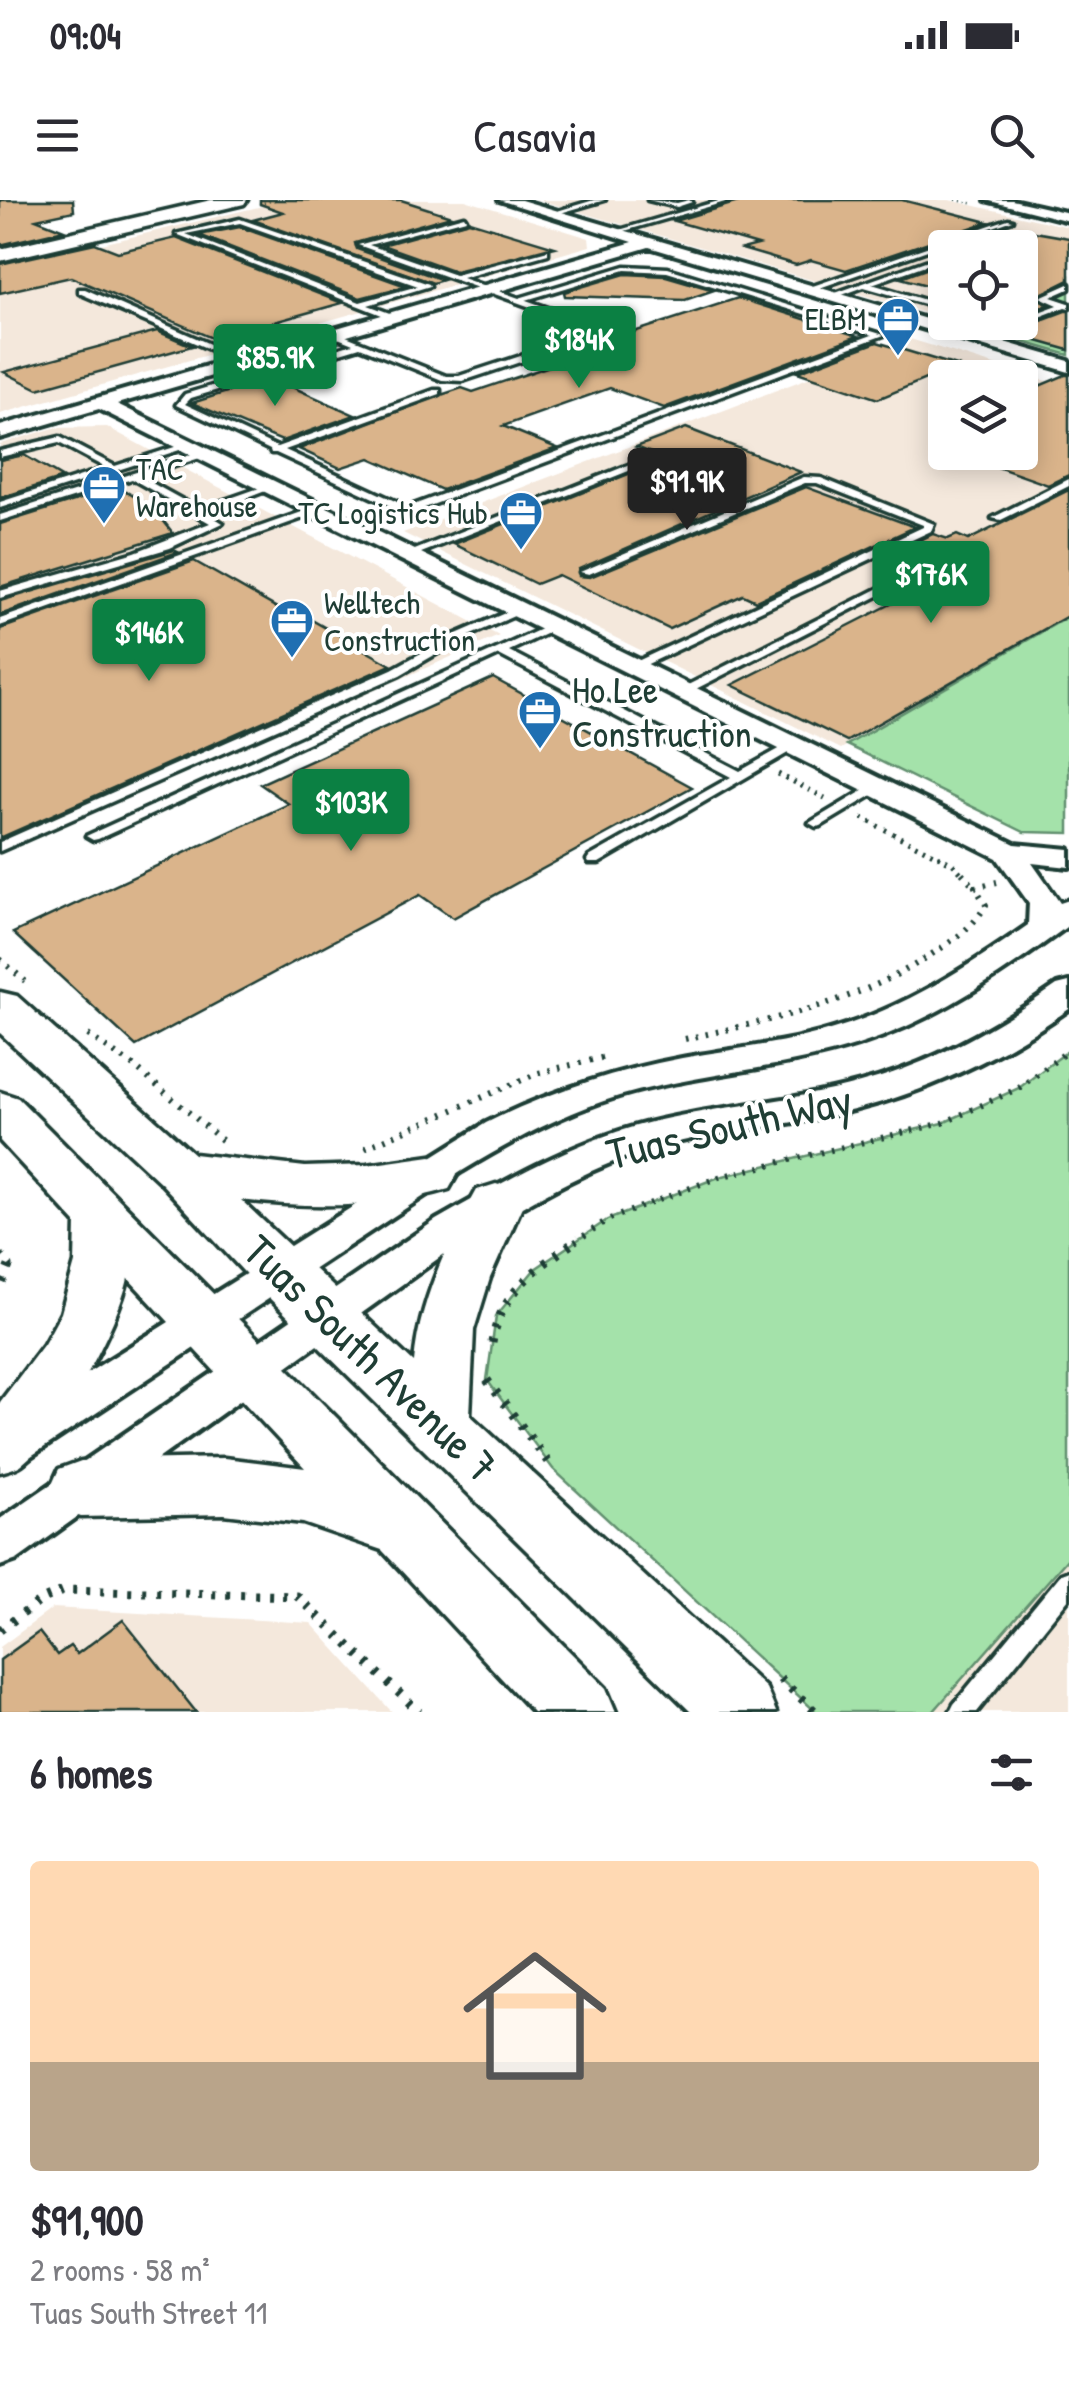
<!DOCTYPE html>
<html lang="en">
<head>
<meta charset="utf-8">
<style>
	body { margin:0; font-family:"Patrick Hand",sans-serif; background:#f7f7f7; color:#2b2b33; height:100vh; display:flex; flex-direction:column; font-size:38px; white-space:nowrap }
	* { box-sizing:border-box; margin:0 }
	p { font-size:32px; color:#7c7c81 }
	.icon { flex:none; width:55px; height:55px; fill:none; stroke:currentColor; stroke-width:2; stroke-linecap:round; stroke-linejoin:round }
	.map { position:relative; height:1512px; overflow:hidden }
	.side { display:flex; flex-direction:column; background:#fff; flex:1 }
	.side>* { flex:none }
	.controls { position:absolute; left:928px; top:30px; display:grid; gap:20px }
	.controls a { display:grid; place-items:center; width:110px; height:110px; border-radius:10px; background:#fff; box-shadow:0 5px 25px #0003; font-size:50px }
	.price { position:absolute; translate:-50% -85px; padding:0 22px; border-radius:10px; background:#0b8043; color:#fff; font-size:32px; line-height:65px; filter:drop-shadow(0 2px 5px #0008) }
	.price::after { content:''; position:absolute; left:50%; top:60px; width:30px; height:22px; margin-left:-15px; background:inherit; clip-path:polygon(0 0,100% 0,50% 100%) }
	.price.selected { background:#222; color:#fff }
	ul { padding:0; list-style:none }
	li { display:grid; align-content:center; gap:20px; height:530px; padding:0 30px }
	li+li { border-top:2px solid #e1e1e2 }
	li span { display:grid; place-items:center; height:310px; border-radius:10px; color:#555 }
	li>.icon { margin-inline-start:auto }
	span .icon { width:180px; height:180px; fill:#fffc; stroke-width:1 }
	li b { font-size:42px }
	h2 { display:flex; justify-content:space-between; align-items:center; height:120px; padding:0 30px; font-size:42px }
	.status { display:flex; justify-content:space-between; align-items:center; height:70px; padding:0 50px; background:#fff; direction:ltr }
	.status svg { height:28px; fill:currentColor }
	header { display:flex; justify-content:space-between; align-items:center; height:130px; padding:0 30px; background:#fff; font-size:45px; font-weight:600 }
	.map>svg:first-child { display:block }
	.built { fill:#f4e8dc; fill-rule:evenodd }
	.green { fill:#a4e2aa; stroke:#62906f; stroke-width:2.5 }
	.building { fill:#dab48b; stroke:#1f3d34; stroke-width:2.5 }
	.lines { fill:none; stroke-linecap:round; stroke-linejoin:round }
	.lane-casing { stroke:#1f3d34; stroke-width:7 }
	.street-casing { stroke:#1f3d34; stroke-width:8 }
	.secondary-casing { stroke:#1f3d34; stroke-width:7 }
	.path-far3 { stroke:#1f3d34; stroke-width:2.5; stroke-dasharray:1 4; stroke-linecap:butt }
	.path-far2 { stroke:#1f3d34; stroke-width:5; stroke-dasharray:2.5 6; stroke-linecap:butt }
	.path-far1 { stroke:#1f3d34; stroke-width:6; stroke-dasharray:2.5 8; stroke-linecap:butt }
	.path { stroke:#1f3d34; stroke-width:9; stroke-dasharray:4 10; stroke-linecap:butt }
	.lane { fill:#fff; fill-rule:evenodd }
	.street { fill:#fff; fill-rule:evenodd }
	.secondary { fill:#fff; fill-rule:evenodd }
	.labels { text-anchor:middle; stroke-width:8; stroke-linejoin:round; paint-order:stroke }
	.far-poi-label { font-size:32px; fill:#1f3d34; stroke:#fff; text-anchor:end }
	.poi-label { font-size:38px; fill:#1f3d34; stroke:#fff; text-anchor:start }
	.near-street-label { font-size:45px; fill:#1f3d34; stroke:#fff }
</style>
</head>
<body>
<div class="status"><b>09:04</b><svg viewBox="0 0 49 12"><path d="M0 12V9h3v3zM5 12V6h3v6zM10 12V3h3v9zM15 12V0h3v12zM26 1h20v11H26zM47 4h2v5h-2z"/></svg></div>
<header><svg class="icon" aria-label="menu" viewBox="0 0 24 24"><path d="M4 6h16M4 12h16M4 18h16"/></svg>Casavia<svg class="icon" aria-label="search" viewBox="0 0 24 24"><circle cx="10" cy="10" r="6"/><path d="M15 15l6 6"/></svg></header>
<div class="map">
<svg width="1069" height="1512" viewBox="0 0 1069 1512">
	<rect width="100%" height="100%" fill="#fff"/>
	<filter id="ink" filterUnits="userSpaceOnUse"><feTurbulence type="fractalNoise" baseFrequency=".01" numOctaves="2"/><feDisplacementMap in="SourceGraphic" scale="20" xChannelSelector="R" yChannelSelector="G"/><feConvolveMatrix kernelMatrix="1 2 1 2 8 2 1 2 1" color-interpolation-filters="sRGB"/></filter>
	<g filter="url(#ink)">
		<!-- built -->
		<g class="built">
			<polygon points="288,0 465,0 589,38 590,46 0,214 0,68"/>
			<polygon points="539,0 949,0 1069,27 1069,76 1020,48 945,48 945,119"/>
			<path d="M910,139L1069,188V418L841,549L403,333ZM945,178H1020V252H945Z"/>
			<polygon points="107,227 166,259 499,436 0,654 0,244 54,228"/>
			<polygon points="1069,1357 1069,1512 933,1512"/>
			<polygon points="53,1408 311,1423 392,1512 0,1512 0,1447"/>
		</g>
		<!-- green -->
		<g class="green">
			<polygon points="1069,76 1069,155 957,123 1020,122 1020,95"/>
			<polygon points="1069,416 1069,633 1024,632 847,545"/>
			<polygon points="1069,850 1069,1357 933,1512 816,1512 553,1269 487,1180 496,1116 535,1069 607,1020 719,977 943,923 1019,888"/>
		</g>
		<!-- building -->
		<g class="building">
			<polygon points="0,0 73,0 74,11 36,19 64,30 0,45"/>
			<polygon points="260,0 401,0 451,16 355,43 357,49 443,80 433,83 253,20 283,12 260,4"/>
			<polygon points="745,0 902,0 988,22 846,70 811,60 796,65 742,49 758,45 674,21"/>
			<polygon points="469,21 555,47 455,71 382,45"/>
			<polygon points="240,27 406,86 360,98 199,35"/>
			<polygon points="1006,27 1069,38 1069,80 1037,96 1048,105 1020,115 1020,48 978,48 973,40 961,48 946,48"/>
			<polygon points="176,38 342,103 214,139 71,77 0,93 0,64 95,43 118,52"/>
			<polygon points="945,62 945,90 901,78"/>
			<polygon points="625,74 666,76 714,90 685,100 565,96 564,92"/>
			<polygon points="738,98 858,136 664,208 610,188 503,226 557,248 442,290 370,258 340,268 299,249 444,194 462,188 473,192 612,145 603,142"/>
			<polygon points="1065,111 1069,111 1069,150 1020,136 1020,128"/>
			<polygon points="157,131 192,146 38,189 4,172"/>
			<polygon points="877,142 957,166 878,199 797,172"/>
			<polygon points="1065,175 1069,175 1069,275 1048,285 966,256 967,252 1020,252 1020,194"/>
			<polygon points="272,178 355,215 282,241 192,203"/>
			<polygon points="686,228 801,272 579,369 579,376 590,377 806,287 915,327 756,401 743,395 669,429 558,375 536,384 454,344 666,259 636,247"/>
			<polygon points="24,255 63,278 0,298 0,260"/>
			<polygon points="119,287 154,309 173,333 0,387 0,324"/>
			<polygon points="1069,290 1069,415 847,541 732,485 950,374 896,352 933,334 948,339 957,335 968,340"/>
			<polygon points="174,350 178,352 0,415 0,401"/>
			<polygon points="194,361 286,413 294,410 391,465 0,638 0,429"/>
			<polygon points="493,478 692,587 453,718 420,695 136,846 13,733 289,604 260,584"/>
			<polygon points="123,1420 196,1512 0,1512 0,1460 39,1432 57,1455 70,1446 77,1454"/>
		</g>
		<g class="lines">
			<defs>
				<g id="lane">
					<polygon points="594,0 605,0 550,16 547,14"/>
					<polygon points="648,0 677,3 689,0 692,2 677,7"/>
					<polygon points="722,0 732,0 614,34 609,33"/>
					<path d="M464,16L466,19L369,45L455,75L548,50V54L462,78L519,98L625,66L668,68L884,135L408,314L276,253H271L270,250L176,205L185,194L353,144L333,136V132H336L446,176H459L588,134L589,128L586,127L358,45ZM625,70L667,72L872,135L408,307L285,250L440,194V190H434L277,247L185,204L191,198L360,147L442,180L463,181L595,137L596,125L526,100Z"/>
					<path d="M240,19L429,84L430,86L368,105L395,115L396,117L392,119L176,34ZM240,23L418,86L360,102L186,34Z"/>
					<polygon points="1008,19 1013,20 808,92 801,90"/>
					<polygon points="972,44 975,48 965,48"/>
					<polygon points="945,54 945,58 872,84 945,106 945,110 864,87 831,99 824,97"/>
					<polygon points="1069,84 1069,89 1051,97 1069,103 1069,108 1065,107 977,141 970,139 1010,122 1020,122 1020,119 1058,105 1040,97"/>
					<polygon points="79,89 85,89 246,160 239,162 79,93"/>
					<polygon points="60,237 115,266 184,244 192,246 0,308 0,302 106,268 59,243 0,257 0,251"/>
					<polygon points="203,251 206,252 206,256 141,277 199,309 268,285 276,287 207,313 223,323 170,348 0,398 0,391 135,352 210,323 132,279 0,321 0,315"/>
					<polygon points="651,256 654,257 654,261 411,357 402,355"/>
					<polygon points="804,277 821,278 934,324 931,331 637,469 629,469 629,465 923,327 923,325 817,283 805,283 589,374 580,372"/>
					<polygon points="1069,279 1069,286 1001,320 992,318"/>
					<polygon points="316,307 321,310 320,312 0,426 0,419"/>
					<polygon points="917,369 921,370 921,374 686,494 678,494 676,491"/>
					<polygon points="519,407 525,410 523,412 462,439 400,475 0,651 0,642 392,469 454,435"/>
					<polygon points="552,424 556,425 556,429 509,451 740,571 790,543 798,543 800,546 599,663 589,663 587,660 589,657 731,577 499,455 98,639 93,640 86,636"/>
					<polygon points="876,583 883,587 881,590 821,626 816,627 809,623"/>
					<polygon points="1069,1371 1069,1398 977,1512 950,1512 954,1504 1061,1374"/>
				</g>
				<g id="street">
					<path d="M499,0H521L1069,161V172L649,47L117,204L1015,644L1069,649V667L1032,663L1060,703L1069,700V725C1004,773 936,820 858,845C780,870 698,873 619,896C563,913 512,941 462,971L16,1266L0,1271V1228L486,923C549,892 613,871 682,858C732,849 784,844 833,829C904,808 968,767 1028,725L1029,703L997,658L99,209L0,238V226L633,42Z"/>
					<polygon points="986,0 1012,0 1069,13 1069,21"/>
					<path d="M1069,782V809C996,861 915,898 827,916C768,928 706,932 648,950C582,969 523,1007 464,1040L17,1360L0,1366V1319L436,1020C500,984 565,946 636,926C710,906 787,903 860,883C932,864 997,827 1057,785Z"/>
				</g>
				<g id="secondary">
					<polygon points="211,0 247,0 244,4 0,61 0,49"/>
					<path d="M0,792L17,796L194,954L305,967L367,965L431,956L449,961L457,975L449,989C382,1009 310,1008 241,1000L414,1163C419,1102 447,1044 477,990L496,984L515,990L523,1004L490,1078L474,1130L470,1215L766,1488L776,1512H691L257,1086L161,983L0,833Z"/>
					<path d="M0,892L18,898L606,1488L616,1512H533L382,1350L303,1323L224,1314L81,1317L59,1309L50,1289L59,1269L81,1261L224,1258L305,1268L128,1078C119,1123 58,1237 22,1264C17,1268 7,1270 0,1272V1202L44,1144L61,1113L75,1063L76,1023L0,941Z"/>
				</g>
			</defs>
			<!-- lane casing -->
			<use href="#lane" class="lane-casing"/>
			<!-- street casing -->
			<use href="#street" class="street-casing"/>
			<!-- secondary casing -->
			<use href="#secondary" class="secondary-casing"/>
			<!-- path-far3 -->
			<g class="path-far3">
				<polyline points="956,0 975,4"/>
				<polyline points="259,4 275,0"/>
			</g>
			<!-- path-far2 -->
			<g class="path-far2">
				<polyline points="778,574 825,598"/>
				<polyline points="862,618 953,664 964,676"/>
			</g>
			<!-- path-far1 -->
			<g class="path-far1">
				<polyline points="962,673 975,687"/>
				<polyline points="0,759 25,781"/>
				<polyline points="88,835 131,864 223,941"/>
				<path d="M685,839C773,819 858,804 935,752C954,740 974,726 986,705L975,687L997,682"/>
				<polyline points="365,948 538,873 605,857"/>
				<polyline points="575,1042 607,1020 719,977 943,923 1019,888 1069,850"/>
			</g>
			<!-- path -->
			<g class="path">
				<polyline points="0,1055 9,1066 0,1088"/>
				<path d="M492,1143C500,1092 539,1066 579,1039"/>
				<polyline points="487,1180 548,1262"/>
				<polyline points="0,1430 43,1399 65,1390 297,1396 419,1512"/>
				<polyline points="780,1479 816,1512"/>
			</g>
			<!-- lane -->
			<use href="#lane" class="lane"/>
			<!-- street -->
			<use href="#street" class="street"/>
			<!-- secondary -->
			<use href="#secondary" class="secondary"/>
		</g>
	</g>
	<!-- icons -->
	<defs>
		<symbol id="office-pin" viewBox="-11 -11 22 30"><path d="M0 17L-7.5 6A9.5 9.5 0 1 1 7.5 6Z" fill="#1f6fb2" stroke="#fff"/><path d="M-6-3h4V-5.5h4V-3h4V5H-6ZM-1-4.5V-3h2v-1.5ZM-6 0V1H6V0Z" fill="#fff"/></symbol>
	</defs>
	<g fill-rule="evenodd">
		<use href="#office-pin" x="873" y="94" width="50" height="68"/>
		<use href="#office-pin" x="79" y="262" width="50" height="68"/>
		<use href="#office-pin" x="496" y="288" width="50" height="68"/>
		<use href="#office-pin" x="267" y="396" width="50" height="68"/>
		<use href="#office-pin" x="515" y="487" width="50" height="68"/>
	</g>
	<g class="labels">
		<!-- far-poi labels -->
		<g class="far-poi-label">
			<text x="866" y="130">ELBM</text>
			<text x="136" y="280" text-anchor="start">TAC<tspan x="136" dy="37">Warehouse</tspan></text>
			<text x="488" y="324">TC Logistics Hub</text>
			<text x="324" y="414" text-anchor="start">Welltech<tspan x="324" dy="37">Construction</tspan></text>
		</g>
		<!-- poi labels -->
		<g class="poi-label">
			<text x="572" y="503">Ho Lee<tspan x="572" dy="44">Construction</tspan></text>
		</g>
		<!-- near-street labels -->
		<g class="near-street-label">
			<text transform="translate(729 926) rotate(-13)" y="16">Tuas South Way</text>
			<text transform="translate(371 1158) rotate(44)" y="16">Tuas South Avenue 7</text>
		</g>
	</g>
</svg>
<div class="controls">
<a><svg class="icon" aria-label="locate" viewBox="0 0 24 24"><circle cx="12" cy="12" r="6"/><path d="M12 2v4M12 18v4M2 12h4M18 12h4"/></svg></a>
<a><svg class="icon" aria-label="layers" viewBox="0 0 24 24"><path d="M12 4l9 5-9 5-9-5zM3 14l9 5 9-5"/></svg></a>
</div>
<b class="price" style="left:579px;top:191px">$184K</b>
<b class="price" style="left:275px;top:209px">$85.9K</b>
<b class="price selected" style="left:687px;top:333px">$91.9K</b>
<b class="price" style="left:931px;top:426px">$176K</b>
<b class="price" style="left:149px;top:484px">$146K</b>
<b class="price" style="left:351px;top:654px">$103K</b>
</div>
<section class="side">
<h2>6 homes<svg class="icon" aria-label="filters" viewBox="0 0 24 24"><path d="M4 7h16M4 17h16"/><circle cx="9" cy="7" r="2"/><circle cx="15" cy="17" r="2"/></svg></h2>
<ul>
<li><span style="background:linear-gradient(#ffd9b3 65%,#b9a48a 0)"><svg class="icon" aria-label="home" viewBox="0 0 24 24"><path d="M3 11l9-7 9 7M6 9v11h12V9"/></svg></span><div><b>$91,900</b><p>2 rooms · 58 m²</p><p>Tuas South Street 11</p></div></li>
</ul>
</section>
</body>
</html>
